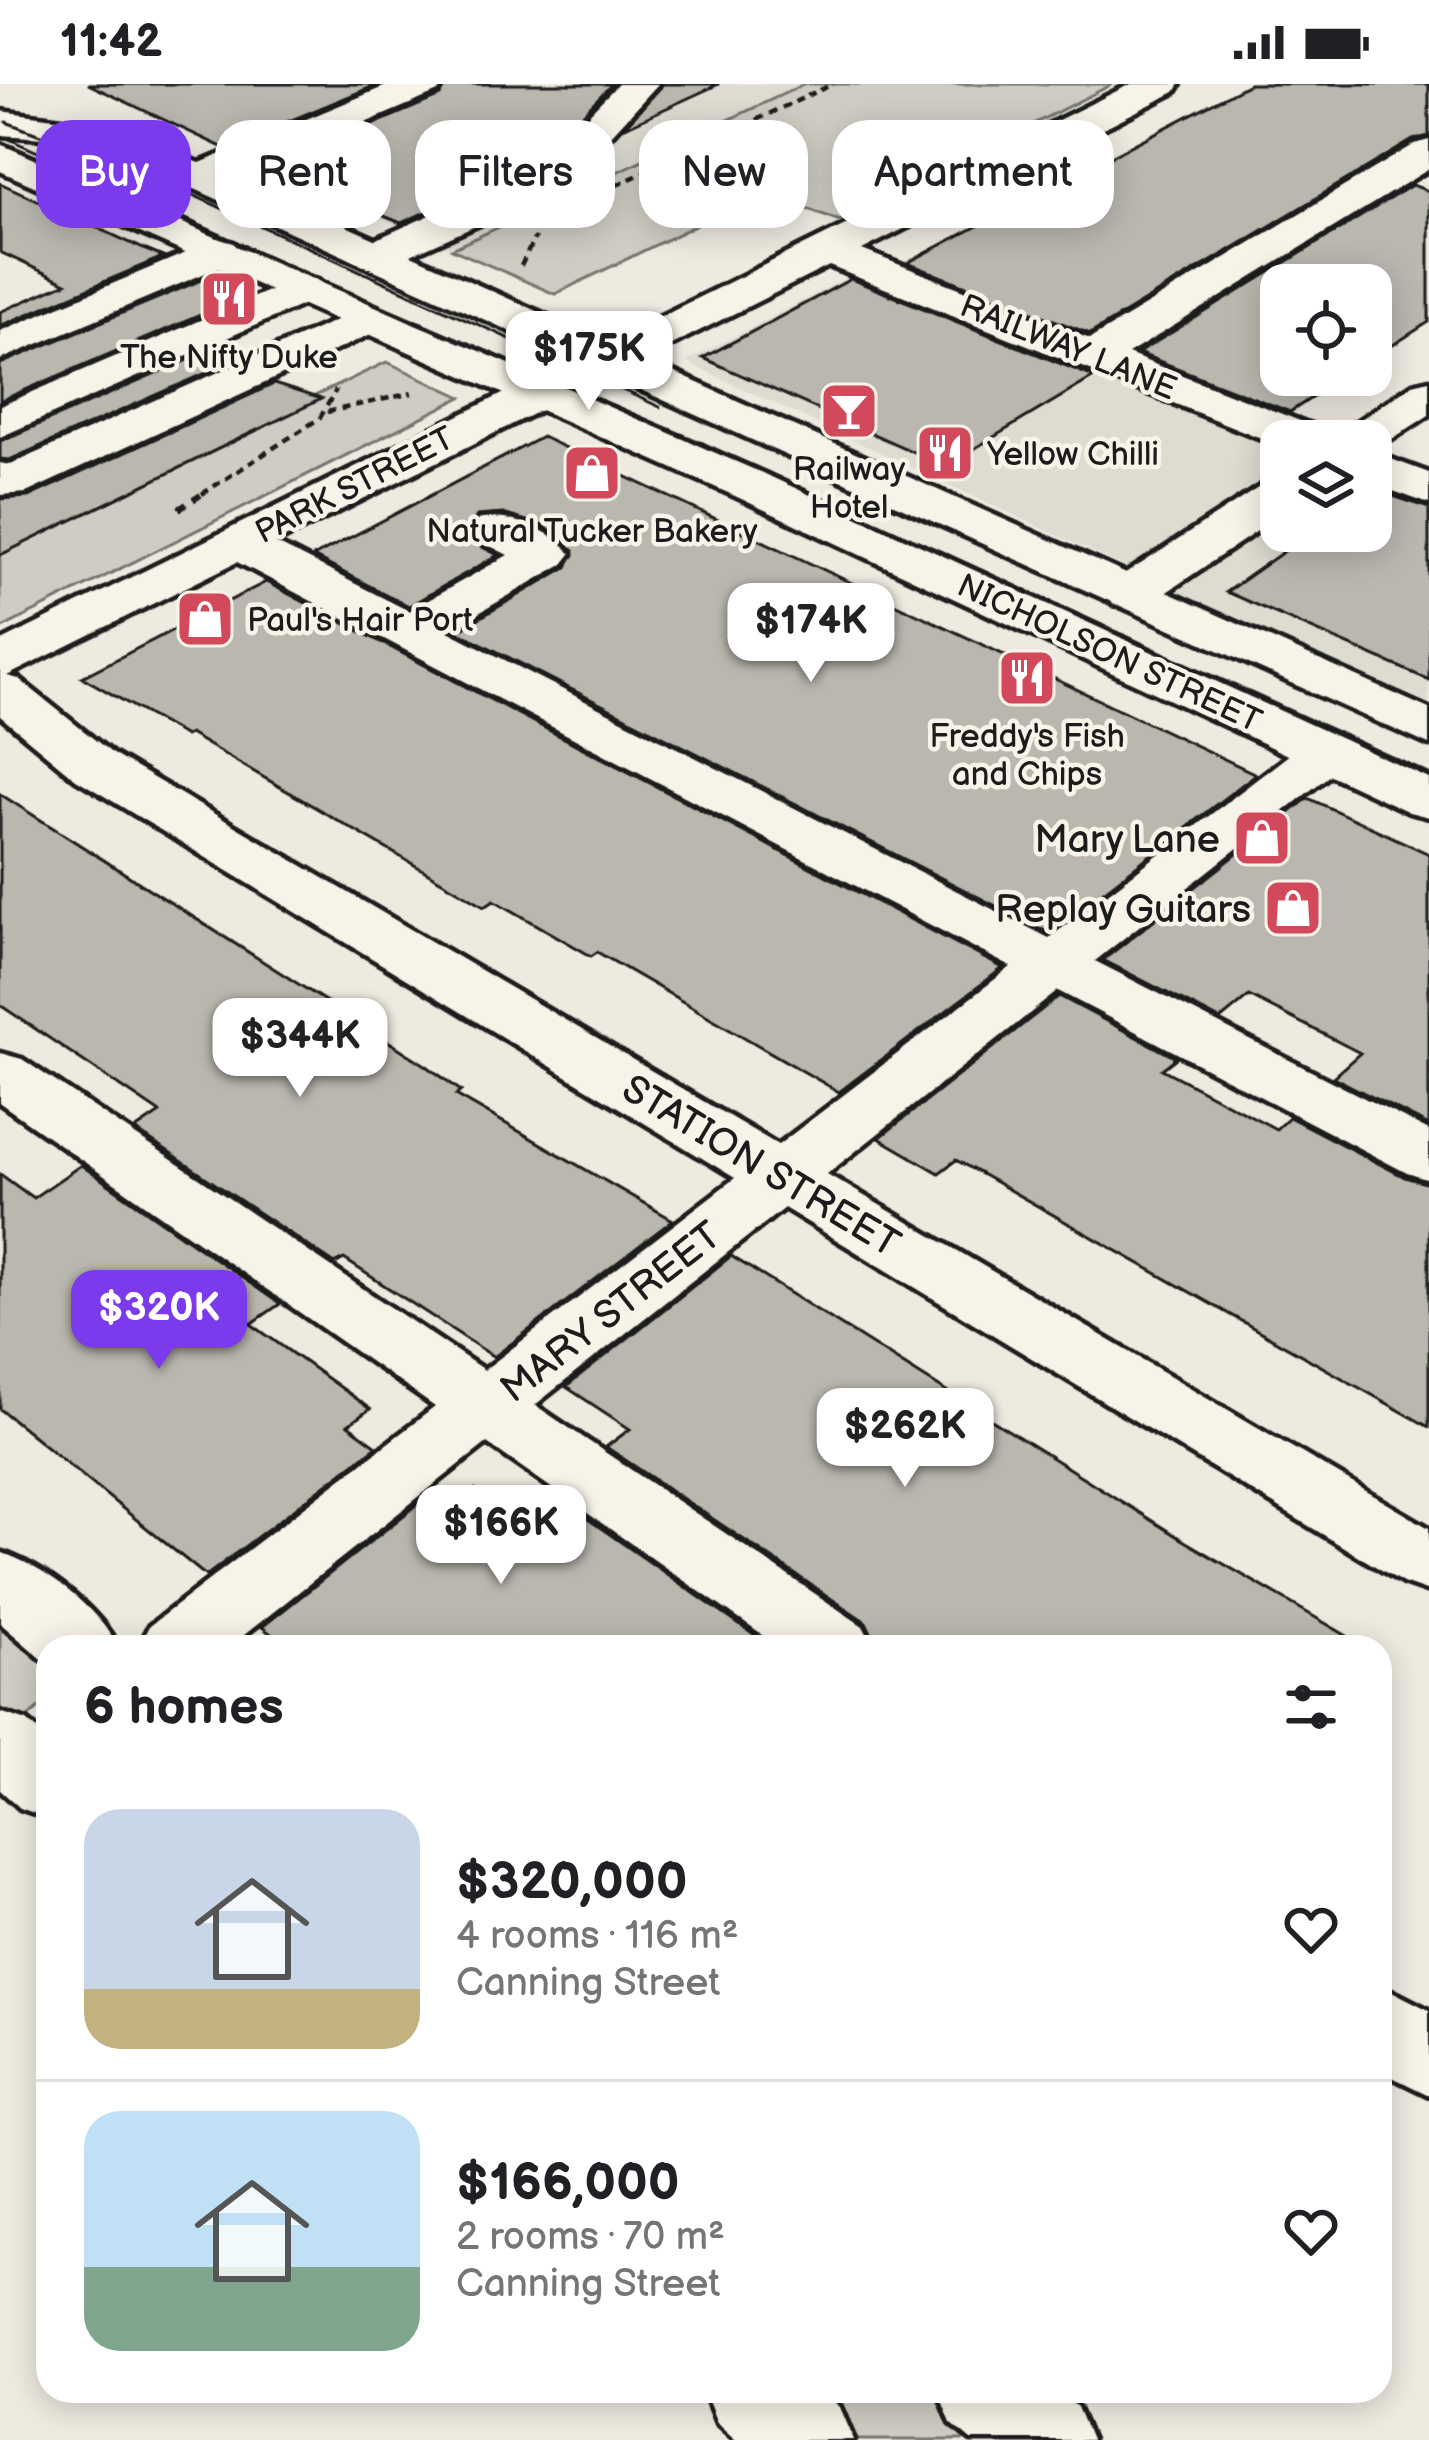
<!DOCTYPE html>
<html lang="en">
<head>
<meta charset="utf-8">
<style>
	body { margin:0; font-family:"Balsamiq Sans",sans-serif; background:#f2f2f2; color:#202124; height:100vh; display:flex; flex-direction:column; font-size:45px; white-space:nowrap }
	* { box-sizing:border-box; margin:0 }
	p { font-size:39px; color:#757577 }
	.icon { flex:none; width:66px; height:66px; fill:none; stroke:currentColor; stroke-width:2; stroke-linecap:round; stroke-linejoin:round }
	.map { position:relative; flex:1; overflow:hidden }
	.details { position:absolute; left:36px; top:1551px; width:1356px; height:768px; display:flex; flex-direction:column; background:#fff; border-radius:36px; box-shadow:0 6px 30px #0003 }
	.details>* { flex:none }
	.top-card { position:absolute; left:36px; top:36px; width:1359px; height:108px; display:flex; gap:24px }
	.fabs { position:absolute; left:1260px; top:180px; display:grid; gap:24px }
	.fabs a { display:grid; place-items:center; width:132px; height:132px; border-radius:24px; background:#fff; box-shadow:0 6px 30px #0003; font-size:60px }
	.price { position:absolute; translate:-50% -102px; padding:0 27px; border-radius:24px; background:#fff; color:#222; font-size:39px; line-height:78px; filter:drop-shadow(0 3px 6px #0008) }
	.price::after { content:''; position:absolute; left:50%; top:72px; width:36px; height:27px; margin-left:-18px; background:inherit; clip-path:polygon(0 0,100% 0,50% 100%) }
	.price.active { background:#7c3aed; color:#fff }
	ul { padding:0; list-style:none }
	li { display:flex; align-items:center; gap:36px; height:300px; padding:0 48px }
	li+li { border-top:3px solid #e0e0e0 }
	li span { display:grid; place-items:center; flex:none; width:336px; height:240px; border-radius:36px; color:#555 }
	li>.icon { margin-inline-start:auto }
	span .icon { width:144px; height:144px; fill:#fffc; stroke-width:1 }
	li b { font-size:51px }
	h2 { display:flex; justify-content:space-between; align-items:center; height:144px; padding:0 48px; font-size:51px }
	.pill { padding:0 42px; border-radius:36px; background:#fff; box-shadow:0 6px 30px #0003; font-size:42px; line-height:108px }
	.pill.active { background:#7c3aed; color:#fff }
	.status { display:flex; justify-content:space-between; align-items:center; height:84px; padding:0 60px; background:#fff; direction:ltr }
	.status svg { height:33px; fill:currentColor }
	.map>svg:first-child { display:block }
	.built { fill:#dedbd1 }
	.green { fill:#cfccc3; stroke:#767470; stroke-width:3 }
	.building { fill:#bab7af; stroke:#1c1c1c; stroke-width:3 }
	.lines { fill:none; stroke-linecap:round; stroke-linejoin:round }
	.minor-casing { stroke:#1c1c1c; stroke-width:9 }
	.major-casing { stroke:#1c1c1c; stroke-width:9 }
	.path-far1 { stroke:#1c1c1c; stroke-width:4.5; stroke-dasharray:8 6; stroke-linecap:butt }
	.path { stroke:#1c1c1c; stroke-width:6; stroke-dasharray:9 8; stroke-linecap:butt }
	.minor { fill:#f7f3e8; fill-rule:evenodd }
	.major { fill:#f7f3e8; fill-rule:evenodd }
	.tram { stroke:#1c1c1c; stroke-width:3 }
	.labels { text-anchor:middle; stroke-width:9; stroke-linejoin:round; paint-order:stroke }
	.far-street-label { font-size:33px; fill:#1c1c1c; stroke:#f7f3e8 }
	.far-poi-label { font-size:33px; fill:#1c1c1c; stroke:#f7f3e8 }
	.poi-label { font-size:39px; fill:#1c1c1c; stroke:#f7f3e8; text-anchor:end }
	.street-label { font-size:39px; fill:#1c1c1c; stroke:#f7f3e8 }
</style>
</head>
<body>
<div class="status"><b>11:42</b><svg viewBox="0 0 49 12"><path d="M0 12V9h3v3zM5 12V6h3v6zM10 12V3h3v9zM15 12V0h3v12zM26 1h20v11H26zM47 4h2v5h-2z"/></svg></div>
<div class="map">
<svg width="1429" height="2356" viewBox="0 0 1429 2356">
	<rect width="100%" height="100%" fill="#eeeae0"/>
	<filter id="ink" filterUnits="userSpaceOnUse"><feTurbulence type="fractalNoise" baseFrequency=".00833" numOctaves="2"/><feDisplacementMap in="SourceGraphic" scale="24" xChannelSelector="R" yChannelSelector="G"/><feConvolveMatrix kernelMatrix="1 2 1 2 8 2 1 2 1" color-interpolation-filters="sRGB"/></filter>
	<g filter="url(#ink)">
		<!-- built -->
		<g class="built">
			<polygon points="424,0 805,0 452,165 245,76"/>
			<polygon points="861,186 1281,357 1281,447 1371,447 1371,391 1429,415 1429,625 686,278"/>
		</g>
		<!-- green -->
		<g class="green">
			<polygon points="805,0 1113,0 840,137 764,108 555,210 452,165"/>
			<polygon points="387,278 462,313 0,545 0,471 319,316 315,312"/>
			<polygon points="0,1518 48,1563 48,1617 15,1644 0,1631"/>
			<polygon points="791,2307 954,2307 1014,2356 849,2356"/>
		</g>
		<!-- building -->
		<g class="building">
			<polygon points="88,0 379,0 224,64"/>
			<polygon points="447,0 612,0 533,80 401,139 268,85 440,12"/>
			<polygon points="662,0 719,0 623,44 661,3"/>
			<polygon points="1249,0 1429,0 1429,52 1413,56 1090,250 907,179"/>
			<polygon points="0,99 146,166 163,173 0,242 0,228 66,199 0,168"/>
			<polygon points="1412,101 1429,107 1429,238 1371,275 1371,201 1281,201 1281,291 1346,291 1290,328 1138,269"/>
			<polygon points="206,194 245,212 0,317 0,280"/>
			<polygon points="851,195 1094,293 945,382 703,274"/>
			<polygon points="195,273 222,282 9,376 0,375 0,357"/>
			<polygon points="274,300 321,315 0,471 0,415 28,413"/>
			<polygon points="542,353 820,484 1256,690 1049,849 457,547 567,483 574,467 544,442 503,430 477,432 467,449 476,460 498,471 409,522 313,473"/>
			<polygon points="1384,409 1429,424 1429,596 1226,508 1313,447 1371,447 1371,418"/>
			<polygon points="266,498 1003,884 839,1008 597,868 591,872 494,816 485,822 189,650 185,652 82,593"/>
			<polygon points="0,710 427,982 461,1007 456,1011 673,1136 494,1273 344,1175 335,1180 135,1046 160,1029 0,921"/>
			<polygon points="1308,714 1429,770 1429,1042 1333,993 1360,969 1249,912 1220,936 1103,876"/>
			<polygon points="1059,912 1176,974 1162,985 1276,1045 1289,1033 1405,1093 1429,1100 1429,1343 956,1076 939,1089 879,1054"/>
			<polygon points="81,1081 280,1220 251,1240 370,1325 348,1341 377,1362 206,1492 0,1325 0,1090 33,1114"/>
			<polygon points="731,1172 1181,1455 1366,1563 878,1563 866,1538 606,1363 630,1345 566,1303"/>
			<polygon points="437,1405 457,1420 475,1406 514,1433 548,1407 771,1563 288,1563 262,1543"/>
		</g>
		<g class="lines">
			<defs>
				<g id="minor">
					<polygon points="391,0 443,0 438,8 216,102 188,102 182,93 188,84"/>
					<polygon points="618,0 658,0 564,102 393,179 378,183 363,179 357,170 363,161 536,84"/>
					<path d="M1131,0H1180L1175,8L862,166L1090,255L1415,60L1429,56V85L1128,270L1326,347L1332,357H1281V362L829,182L275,459L409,527L508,471L478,456L471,446L478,436C506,429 554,445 571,470L563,480L448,547L1049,854L1307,657L1326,652L1345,657L1353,668L1345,679L1095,877L1429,1047V1096L1407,1089L1058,907L827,1090L1429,1444V1508L1403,1499L784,1124L535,1321L863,1542L874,1563H779L487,1359L229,1563H138L149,1542L435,1323L0,1019V969L22,975L484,1286L735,1094L76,695L0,632V558ZM237,478L1011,883L778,1061L114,671L19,595L7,592Z"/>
					<polygon points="219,155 234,159 240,168 234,177 0,276 0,247"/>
					<polygon points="303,192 318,196 325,205 318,214 0,353 0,322"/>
					<polygon points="368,222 384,226 390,235 384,244 26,409 0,411 0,379 9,381"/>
					<polygon points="1429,296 1429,331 1372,368 1429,389 1429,420 1371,399 1371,357 1337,357 1343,347 1413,300"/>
					<polygon points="1281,396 1281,431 1149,520 1131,524 1113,520 1106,509 1113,498 1264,400"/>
					<path d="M0,1468C43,1482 97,1523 118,1563H48V1580L0,1539Z"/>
					<polygon points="0,1628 27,1637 48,1655 48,1734 20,1724 0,1706"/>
					<polygon points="1380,1901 1429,1926 1429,2011 1380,1987"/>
					<polygon points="704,2307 821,2307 840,2323 854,2356 736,2356 717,2339"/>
					<polygon points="938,2307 1057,2307 1077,2323 1091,2356 971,2356 951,2339"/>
				</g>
				<g id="major">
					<polygon points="0,27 62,35 216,84 1429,625 1429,661 188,102 43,54 0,51"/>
					<polygon points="0,60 769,392 1429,695 1429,733 1409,728 735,412 0,87"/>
				</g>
			</defs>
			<!-- minor casing -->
			<use href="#minor" class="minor-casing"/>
			<!-- major casing -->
			<use href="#major" class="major-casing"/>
			<!-- path-far1 -->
			<g class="path-far1">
				<polyline points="617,101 833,0"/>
				<polyline points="521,182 535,153"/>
				<polyline points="327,328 412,309"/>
				<polyline points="202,410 320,334 336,306"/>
			</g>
			<!-- path -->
			<polyline class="path" points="179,425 207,407"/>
			<!-- minor -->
			<use href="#minor" class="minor"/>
			<!-- major -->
			<use href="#major" class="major"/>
			<!-- tram -->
			<g class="tram">
				<polyline points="6,38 164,98 660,323"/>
				<polyline points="0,51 412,237 705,360 1429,690"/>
			</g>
		</g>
	</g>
	<!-- icons -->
	<defs>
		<symbol id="restaurant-square" viewBox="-11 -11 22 22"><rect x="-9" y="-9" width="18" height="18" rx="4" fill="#d1495b" stroke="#f7f3e8"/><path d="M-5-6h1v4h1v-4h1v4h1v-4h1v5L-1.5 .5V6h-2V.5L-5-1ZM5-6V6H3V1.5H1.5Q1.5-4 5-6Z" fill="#fff"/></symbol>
		<symbol id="bar-square" viewBox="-11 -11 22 22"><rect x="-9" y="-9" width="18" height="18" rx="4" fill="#d1495b" stroke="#f7f3e8"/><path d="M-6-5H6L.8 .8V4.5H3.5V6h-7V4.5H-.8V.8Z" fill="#fff"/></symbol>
		<symbol id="shop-square" viewBox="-11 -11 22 22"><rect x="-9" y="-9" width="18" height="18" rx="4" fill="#d1495b" stroke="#f7f3e8"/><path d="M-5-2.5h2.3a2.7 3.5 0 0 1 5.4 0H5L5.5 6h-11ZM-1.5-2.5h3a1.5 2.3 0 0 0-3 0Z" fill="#fff"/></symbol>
	</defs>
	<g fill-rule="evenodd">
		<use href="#restaurant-square" x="196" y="182" width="66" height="66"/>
		<use href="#bar-square" x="816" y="294" width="66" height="66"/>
		<use href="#restaurant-square" x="912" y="336" width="66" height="66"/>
		<use href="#shop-square" x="559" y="356" width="66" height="66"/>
		<use href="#shop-square" x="172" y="502" width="66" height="66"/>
		<use href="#restaurant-square" x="994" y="561" width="66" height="66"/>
		<use href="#shop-square" x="1229" y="721" width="66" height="66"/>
		<use href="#shop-square" x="1260" y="791" width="66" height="66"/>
	</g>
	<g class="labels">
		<!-- far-street labels -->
		<g class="far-street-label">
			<text transform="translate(1069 262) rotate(22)" y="12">RAILWAY LANE</text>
			<text transform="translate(354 400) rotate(-27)" y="12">PARK STREET</text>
			<text transform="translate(1110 568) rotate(25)" y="12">NICHOLSON STREET</text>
		</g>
		<!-- far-poi labels -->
		<g class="far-poi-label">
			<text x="229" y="284">The Nifty Duke</text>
			<text x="987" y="381" text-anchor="start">Yellow Chilli</text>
			<text x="849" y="396">Railway<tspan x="849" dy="38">Hotel</tspan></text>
			<text x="592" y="458">Natural Tucker Bakery</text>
			<text x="247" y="547" text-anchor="start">Paul's Hair Port</text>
			<text x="1027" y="663">Freddy's Fish<tspan x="1027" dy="38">and Chips</tspan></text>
		</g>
		<!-- poi labels -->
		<g class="poi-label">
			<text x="1220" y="768">Mary Lane</text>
			<text x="1251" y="838">Replay Guitars</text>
		</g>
		<!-- street labels -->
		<g class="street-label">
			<text transform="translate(762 1081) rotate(31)" y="14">STATION STREET</text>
			<text transform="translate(610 1227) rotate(-38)" y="14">MARY STREET</text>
		</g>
	</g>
</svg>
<div class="fabs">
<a><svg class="icon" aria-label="locate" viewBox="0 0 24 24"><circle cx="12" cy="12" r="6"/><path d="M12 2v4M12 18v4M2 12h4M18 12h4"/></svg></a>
<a><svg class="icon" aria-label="layers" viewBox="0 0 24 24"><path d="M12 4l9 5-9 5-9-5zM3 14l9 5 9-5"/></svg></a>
</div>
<b class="price" style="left:589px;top:329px">$175K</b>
<b class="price" style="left:811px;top:601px">$174K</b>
<b class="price" style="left:300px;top:1016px">$344K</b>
<b class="price active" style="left:159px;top:1288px">$320K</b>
<b class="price" style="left:905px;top:1406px">$262K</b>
<b class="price" style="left:501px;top:1503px">$166K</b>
<div class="top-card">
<a class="pill active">Buy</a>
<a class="pill">Rent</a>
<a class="pill">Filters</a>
<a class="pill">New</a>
<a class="pill">Apartment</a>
</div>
<section class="details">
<h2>6 homes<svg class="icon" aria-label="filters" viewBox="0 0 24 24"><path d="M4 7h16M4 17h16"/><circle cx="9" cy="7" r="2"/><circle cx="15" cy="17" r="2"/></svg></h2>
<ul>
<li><span style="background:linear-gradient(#c9d6e8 75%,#c2b280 0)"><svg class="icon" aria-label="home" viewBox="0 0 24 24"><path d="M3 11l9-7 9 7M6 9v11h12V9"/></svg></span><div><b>$320,000</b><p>4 rooms · 116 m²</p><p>Canning Street</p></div><svg class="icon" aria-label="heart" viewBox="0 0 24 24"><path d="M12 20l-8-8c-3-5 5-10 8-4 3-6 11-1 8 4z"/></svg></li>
<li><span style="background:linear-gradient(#bfe0f5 65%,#7fa58c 0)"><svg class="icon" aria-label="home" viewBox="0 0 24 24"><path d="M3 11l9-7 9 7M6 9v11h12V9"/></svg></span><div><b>$166,000</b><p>2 rooms · 70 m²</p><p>Canning Street</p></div><svg class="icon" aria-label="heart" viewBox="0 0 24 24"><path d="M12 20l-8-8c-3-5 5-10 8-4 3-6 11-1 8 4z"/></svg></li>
</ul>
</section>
</div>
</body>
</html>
